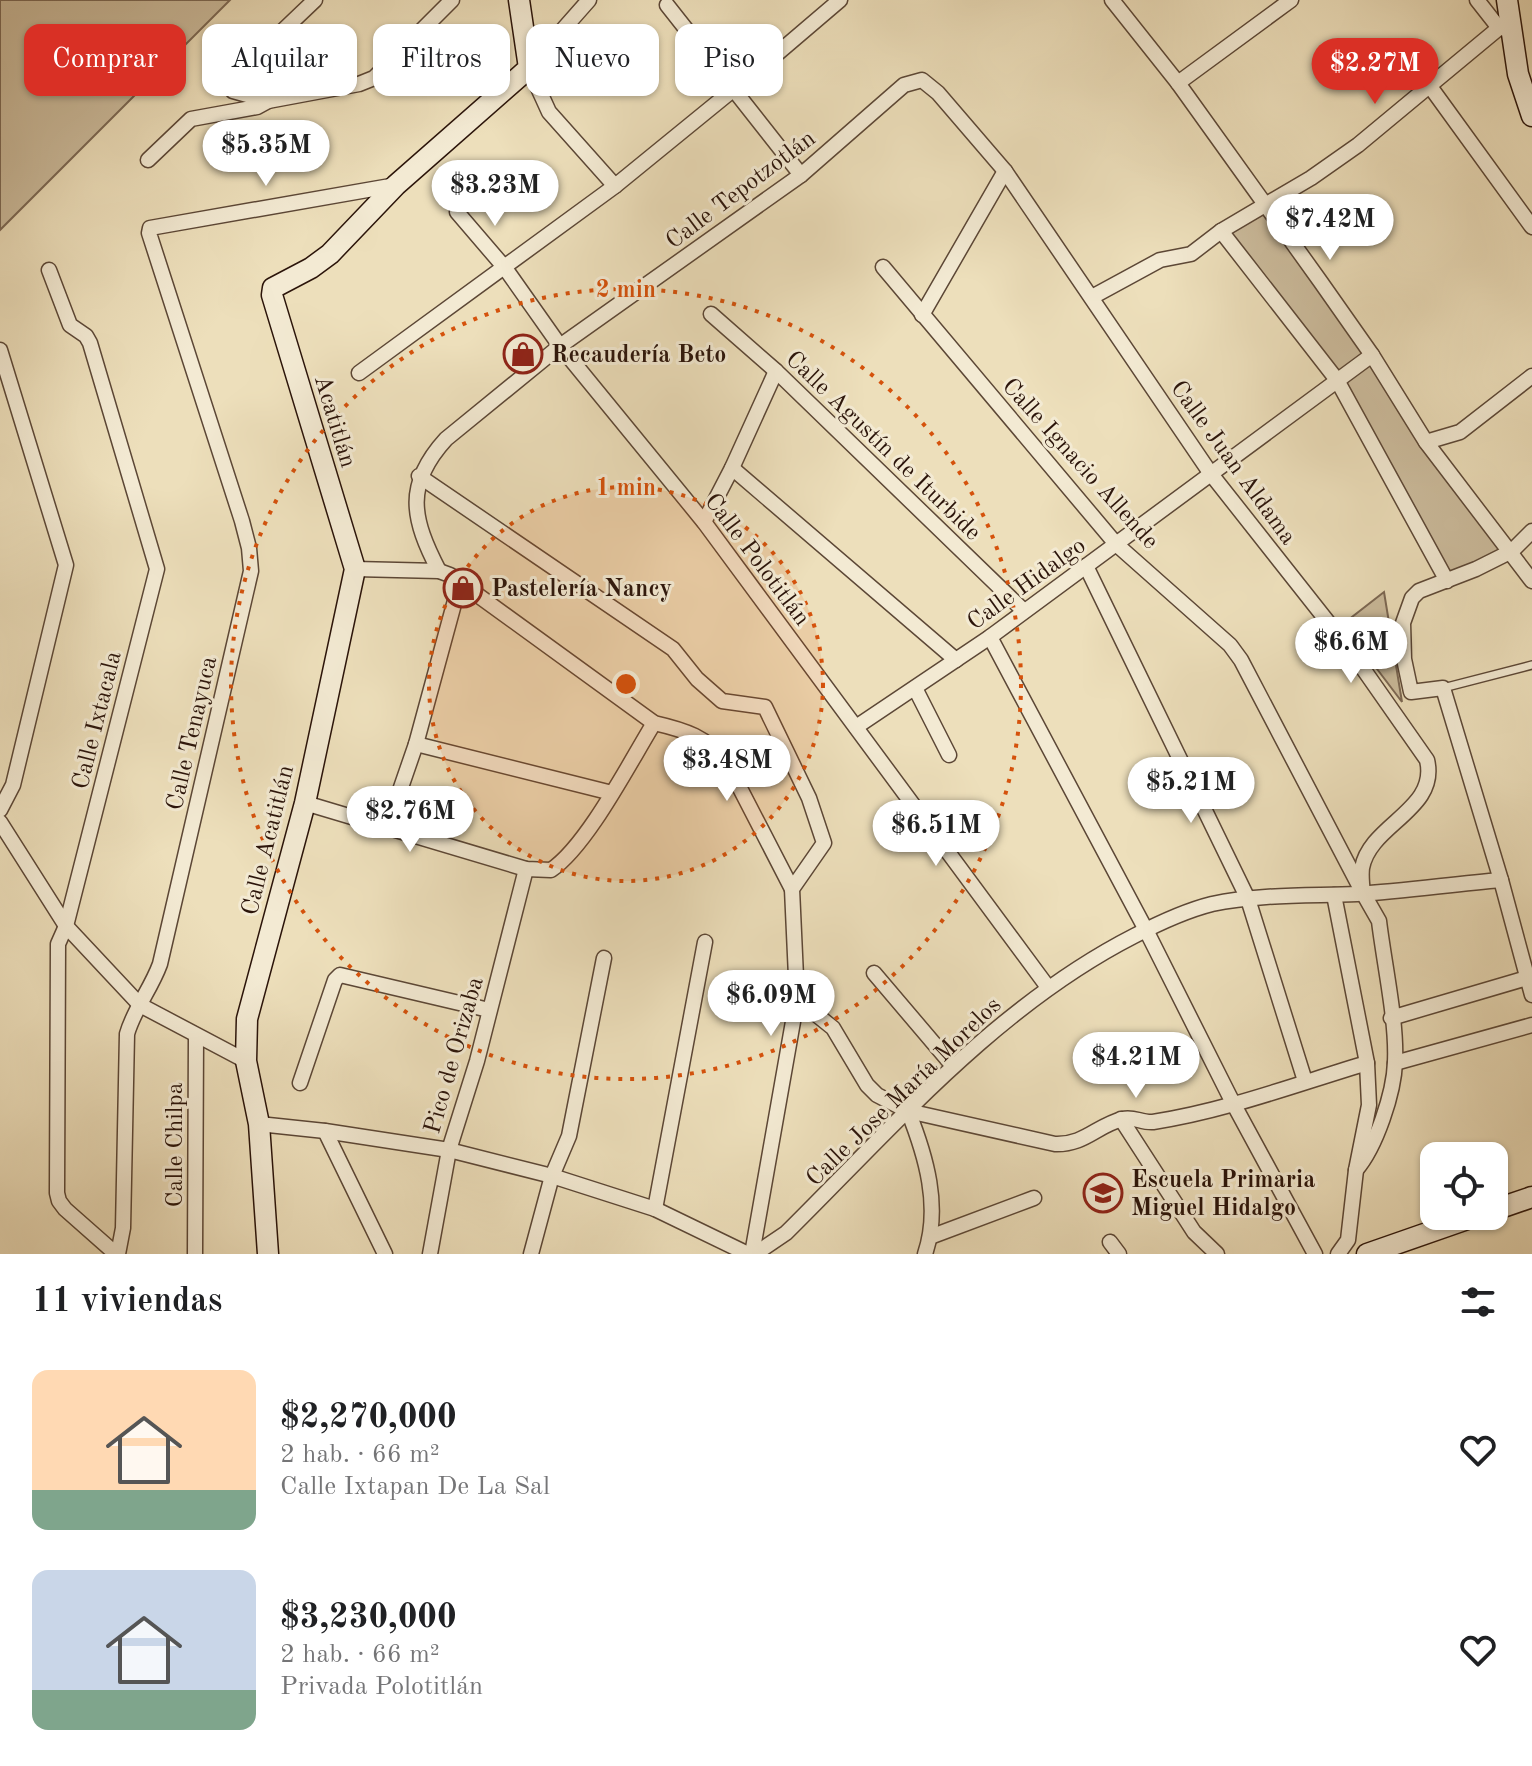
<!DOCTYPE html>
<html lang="es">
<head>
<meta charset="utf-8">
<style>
	body { margin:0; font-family:"Old Standard TT",serif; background:#f6f6f6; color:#202124; height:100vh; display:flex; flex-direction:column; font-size:30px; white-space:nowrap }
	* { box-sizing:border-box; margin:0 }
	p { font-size:26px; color:#757577 }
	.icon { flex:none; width:44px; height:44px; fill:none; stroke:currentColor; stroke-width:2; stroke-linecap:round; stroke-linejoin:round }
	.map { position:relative; height:1254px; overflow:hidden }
	.sheet { display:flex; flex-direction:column; background:#fff; flex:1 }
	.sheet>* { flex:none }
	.banner { position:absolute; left:24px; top:24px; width:800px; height:72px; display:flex; gap:16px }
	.fabs { position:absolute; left:1420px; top:1142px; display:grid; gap:16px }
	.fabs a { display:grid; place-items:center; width:88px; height:88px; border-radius:16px; background:#fff; box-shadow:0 2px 6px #0004; font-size:40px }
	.price { position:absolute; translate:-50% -68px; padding:0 18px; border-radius:28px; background:#fff; color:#222; font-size:26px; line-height:52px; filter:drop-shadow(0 2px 4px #0008) }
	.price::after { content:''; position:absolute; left:50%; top:48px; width:24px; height:18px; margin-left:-12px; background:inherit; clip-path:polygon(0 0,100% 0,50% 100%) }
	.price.current { background:#d93025; color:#fff }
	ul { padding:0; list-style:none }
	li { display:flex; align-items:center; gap:24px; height:200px; padding:0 32px }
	li span { display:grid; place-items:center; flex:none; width:224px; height:160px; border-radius:16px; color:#555 }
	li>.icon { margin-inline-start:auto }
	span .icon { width:96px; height:96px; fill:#fffc; stroke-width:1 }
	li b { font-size:34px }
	h2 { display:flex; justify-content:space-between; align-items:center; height:96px; padding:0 32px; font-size:34px }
	.tag { padding:0 28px; border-radius:16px; background:#fff; box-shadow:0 2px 6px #0004; font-size:28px; line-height:72px }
	.tag.current { background:#d93025; color:#fff }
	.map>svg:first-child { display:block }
	.green { fill:#ccbc9d; stroke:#7c6854; stroke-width:2 }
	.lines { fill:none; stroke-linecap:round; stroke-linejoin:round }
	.lane-casing { stroke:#5c4736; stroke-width:10 }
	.street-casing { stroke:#5c4736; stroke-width:17 }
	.secondary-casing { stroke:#2b140a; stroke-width:23 }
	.lane { stroke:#f3ead3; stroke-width:7 }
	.street { stroke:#f3ead3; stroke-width:14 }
	.secondary { stroke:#f3ead3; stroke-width:20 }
	.ring { fill:none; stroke:#d5520c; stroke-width:4; stroke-dasharray:4 8 }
	.labels { text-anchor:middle; stroke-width:6; stroke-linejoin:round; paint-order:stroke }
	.street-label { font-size:24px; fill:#2b140a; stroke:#f3ead3 }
	.poi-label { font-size:24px; font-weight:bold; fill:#2b140a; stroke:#f3ead3; text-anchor:start }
	.centre { fill:#d5520c; stroke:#f3ead3; stroke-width:4 }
	.ring-label { font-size:24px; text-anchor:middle; font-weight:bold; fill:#d5520c; stroke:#f3ead3; stroke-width:6; stroke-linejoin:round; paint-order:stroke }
</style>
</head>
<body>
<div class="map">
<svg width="1532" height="1254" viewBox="0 0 1532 1254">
	<rect width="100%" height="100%" fill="#eddfbb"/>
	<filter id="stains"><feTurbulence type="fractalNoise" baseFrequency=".0025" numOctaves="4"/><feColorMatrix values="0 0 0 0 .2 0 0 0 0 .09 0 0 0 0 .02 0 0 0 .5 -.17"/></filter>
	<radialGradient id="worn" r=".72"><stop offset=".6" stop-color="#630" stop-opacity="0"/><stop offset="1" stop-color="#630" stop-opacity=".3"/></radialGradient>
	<!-- green -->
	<g class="green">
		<polygon points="0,0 230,0 0,230"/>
		<polygon points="1266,205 1512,551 1447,581 1337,380 1221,231"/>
		<polygon points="1384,592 1402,702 1343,624"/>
	</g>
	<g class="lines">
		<defs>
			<polyline id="lane" points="1443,688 1532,665"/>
			<g id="street">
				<polyline points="315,0 230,81 233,91 268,101 359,84 374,78 452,0"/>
				<polyline points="589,0 529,68 549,112 615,186"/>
				<polyline points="1112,0 1178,83 1320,281 1372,355 1426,442 1532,581"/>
				<polyline points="1477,0 1499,28"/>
				<polyline points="667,5 801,175"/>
				<polyline points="772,58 840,0"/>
				<polyline points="1178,83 1291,0"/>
				<polyline points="1429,85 1532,227"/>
				<polyline points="148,160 191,119 257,107 268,101"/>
				<polyline points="457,212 505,268 560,346 704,522 1047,986"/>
				<polyline points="1221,231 1337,380 1447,581"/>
				<path d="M883,267L1116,544L1230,645L1241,660L1363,893L1379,921C1384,963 1397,1021 1395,1062C1394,1093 1376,1147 1356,1170"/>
				<polyline points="49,270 70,325 86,336 90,343 157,569 66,926 58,944 57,1193 59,1201 65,1209 116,1254"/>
				<polyline points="1092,297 1160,260 1191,254 1221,231 1311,178 1358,145 1499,28 1511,29"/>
				<polyline points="711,314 776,371 1024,611"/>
				<polyline points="922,315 1005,171"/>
				<polyline points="0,350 66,565 13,785 0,810"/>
				<polyline points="359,373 615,186 734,89"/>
				<polyline points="1426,442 1460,432 1532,376"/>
				<polyline points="732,468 956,660"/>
				<polyline points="419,476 673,649 697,679 722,701 765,707 809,798 824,843 792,889 797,999 752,1254"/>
				<polyline points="704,522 732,468 776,371"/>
				<polyline points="1532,531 1512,551 1476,569 1419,591 1412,598 1403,623 1404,659 1411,692 1443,688 1501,880 1532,995"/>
				<polyline points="1086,566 1248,899 1305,1081"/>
				<path d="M355,569L439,571L450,575L654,723C685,730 707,737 727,763L792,889"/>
				<path d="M439,571C412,519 404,485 446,439L560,346L801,175L904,85L922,80L938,93L1005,171L1211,474L1350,650L1427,760C1439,810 1370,824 1362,868C1361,876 1362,885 1363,893"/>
				<polyline points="990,637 1146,930 1233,1103 1315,1254"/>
				<polyline points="915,688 949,755"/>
				<polyline points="856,727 990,637 1372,355"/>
				<polyline points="416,744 612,793"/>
				<path d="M305,803L526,869L551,870C587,846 630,762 654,723"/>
				<polyline points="0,822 66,926 140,1005 246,1061"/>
				<polyline points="387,828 416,744 460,582"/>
				<polyline points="1334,895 1367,1063 1369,1105 1356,1170 1348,1240 1338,1254"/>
				<polyline points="874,973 953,1066"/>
				<path d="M797,999L833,1028L867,1085L877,1095L908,1111L1055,1144C1085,1145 1097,1125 1123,1119C1133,1116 1142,1123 1153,1122C1225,1111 1297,1084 1367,1063"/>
				<polyline points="1391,1018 1527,978"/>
				<polyline points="1395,1063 1532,1025"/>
				<polyline points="300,1083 335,980 340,975 489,1010"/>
				<path d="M908,1111C926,1156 941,1207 925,1254"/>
				<polyline points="1121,1119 1194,1232 1217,1254"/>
				<polyline points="259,1124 325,1131 449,1150 552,1176 655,1209 748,1254"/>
				<polyline points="325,1131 385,1254"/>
				<polyline points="655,1209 705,942"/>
				<polyline points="930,1237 1034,1198"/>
				<polyline points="1110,1242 1119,1254"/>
				<path d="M118,1254L123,1228L127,1034C134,1009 151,989 160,964L251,571L249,548L242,521L149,233L150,228L396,185"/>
				<polyline points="195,1254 196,1036"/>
				<polyline points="430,1254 449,1150 477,1061 526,869"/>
				<polyline points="531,1254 552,1176 569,1136 604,958"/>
				<path d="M755,1254L786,1233C894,1126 997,1006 1134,936C1159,923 1184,911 1212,904C1259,894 1309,896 1357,894C1405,891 1453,884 1501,880"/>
			</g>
			<g id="secondary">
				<polyline points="1507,0 1518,74 1532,116"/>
				<polyline points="1494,1210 1532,1197"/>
				<polyline points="268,1254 259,1124 246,1061 247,1019 305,803 355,569 272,295 273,288 311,268 330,254 396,185 529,68 519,0"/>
				<polyline points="1367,1254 1476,1216"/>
			</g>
		</defs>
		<!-- lane casing -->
		<use href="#lane" class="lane-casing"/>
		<!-- street casing -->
		<use href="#street" class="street-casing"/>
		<!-- secondary casing -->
		<use href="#secondary" class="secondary-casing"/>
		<!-- lane -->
		<use href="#lane" class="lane"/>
		<!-- street -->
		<use href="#street" class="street"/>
		<!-- secondary -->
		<use href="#secondary" class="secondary"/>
	</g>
	<!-- distance rings -->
	<circle cx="626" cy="684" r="197" fill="#d5520c" fill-opacity=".12"/>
	<g class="ring">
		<circle cx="626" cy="684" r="197"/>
		<circle cx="626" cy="684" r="395"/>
	</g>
	<!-- icons -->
	<defs>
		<symbol id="shop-ring" viewBox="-11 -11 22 22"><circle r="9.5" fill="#f3ead3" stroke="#8f2418" stroke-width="1.5"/><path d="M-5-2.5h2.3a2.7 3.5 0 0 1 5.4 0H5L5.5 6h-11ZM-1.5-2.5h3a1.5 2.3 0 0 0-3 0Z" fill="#8f2418"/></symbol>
		<symbol id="school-ring" viewBox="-11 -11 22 22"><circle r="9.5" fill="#f3ead3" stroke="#8f2418" stroke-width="1.5"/><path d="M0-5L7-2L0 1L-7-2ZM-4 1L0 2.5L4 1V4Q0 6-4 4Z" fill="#8f2418"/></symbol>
	</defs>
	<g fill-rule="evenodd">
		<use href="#shop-ring" x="501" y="332" width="44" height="44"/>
		<use href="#shop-ring" x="441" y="566" width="44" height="44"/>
		<use href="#school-ring" x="1081" y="1171" width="44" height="44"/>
	</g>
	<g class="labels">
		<!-- street labels -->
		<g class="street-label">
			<text transform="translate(740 189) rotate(-37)" y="8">Calle Tepotzotlán</text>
			<text transform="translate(336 421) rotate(73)" y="8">Acatitlán</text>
			<text transform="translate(884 445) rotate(44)" y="8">Calle Agustín de Iturbide</text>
			<text transform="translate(1234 462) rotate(54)" y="8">Calle Juan Aldama</text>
			<text transform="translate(1081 463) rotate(48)" y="8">Calle Ignacio Allende</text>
			<text transform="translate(758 559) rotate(53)" y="8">Calle Polotitlán</text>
			<text transform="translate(1026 583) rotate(-36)" y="8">Calle Hidalgo</text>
			<text transform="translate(96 720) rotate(-76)" y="8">Calle Ixtacala</text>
			<text transform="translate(191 733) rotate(-77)" y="8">Calle Tenayuca</text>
			<text transform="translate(267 840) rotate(-76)" y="8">Calle Acatitlán</text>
			<text transform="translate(453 1055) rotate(-74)" y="8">Pico de Orizaba</text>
			<text transform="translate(903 1091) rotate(-44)" y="8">Calle Jose María Morelos</text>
			<text transform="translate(174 1145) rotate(-90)" y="8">Calle Chilpa</text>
		</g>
		<!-- poi labels -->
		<g class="poi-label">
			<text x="551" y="362">Recaudería Beto</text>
			<text x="491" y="596">Pastelería Nancy</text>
			<text x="1131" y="1187">Escuela Primaria<tspan x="1131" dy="28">Miguel Hidalgo</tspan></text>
		</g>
	</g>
	<circle cx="626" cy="684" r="12" class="centre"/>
	<g class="ring-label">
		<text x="626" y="297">2 min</text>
		<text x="626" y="495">1 min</text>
	</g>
	<rect width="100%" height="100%" filter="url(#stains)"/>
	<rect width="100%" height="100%" fill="url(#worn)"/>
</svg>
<div class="fabs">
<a><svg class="icon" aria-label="locate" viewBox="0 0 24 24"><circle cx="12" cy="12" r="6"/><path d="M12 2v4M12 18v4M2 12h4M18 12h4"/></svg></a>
</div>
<b class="price current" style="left:1375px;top:106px">$2.27M</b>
<b class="price" style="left:266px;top:188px">$5.35M</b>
<b class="price" style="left:495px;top:228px">$3.23M</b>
<b class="price" style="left:1330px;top:262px">$7.42M</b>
<b class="price" style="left:1351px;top:685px">$6.6M</b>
<b class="price" style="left:727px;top:803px">$3.48M</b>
<b class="price" style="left:1191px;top:825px">$5.21M</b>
<b class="price" style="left:410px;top:854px">$2.76M</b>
<b class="price" style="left:936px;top:868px">$6.51M</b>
<b class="price" style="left:771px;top:1038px">$6.09M</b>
<b class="price" style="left:1136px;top:1100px">$4.21M</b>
<div class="banner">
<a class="tag current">Comprar</a>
<a class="tag">Alquilar</a>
<a class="tag">Filtros</a>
<a class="tag">Nuevo</a>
<a class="tag">Piso</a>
</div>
</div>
<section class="sheet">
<h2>11 viviendas<svg class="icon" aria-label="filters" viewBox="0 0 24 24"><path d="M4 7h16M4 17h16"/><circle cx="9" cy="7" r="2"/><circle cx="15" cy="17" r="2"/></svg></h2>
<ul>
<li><span style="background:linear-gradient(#ffd9b3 75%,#7fa58c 0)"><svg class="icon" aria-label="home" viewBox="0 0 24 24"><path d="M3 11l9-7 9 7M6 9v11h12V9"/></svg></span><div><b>$2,270,000</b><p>2 hab. · 66 m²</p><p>Calle Ixtapan De La Sal</p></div><svg class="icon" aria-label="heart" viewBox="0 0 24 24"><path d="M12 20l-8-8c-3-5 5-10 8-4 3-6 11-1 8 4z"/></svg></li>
<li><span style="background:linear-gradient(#c9d6e8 75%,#7fa58c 0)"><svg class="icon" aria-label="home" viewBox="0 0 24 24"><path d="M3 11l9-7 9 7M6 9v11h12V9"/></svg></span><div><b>$3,230,000</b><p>2 hab. · 66 m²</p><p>Privada Polotitlán</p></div><svg class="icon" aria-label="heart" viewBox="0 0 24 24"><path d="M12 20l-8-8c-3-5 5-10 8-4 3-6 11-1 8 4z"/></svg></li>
</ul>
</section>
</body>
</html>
